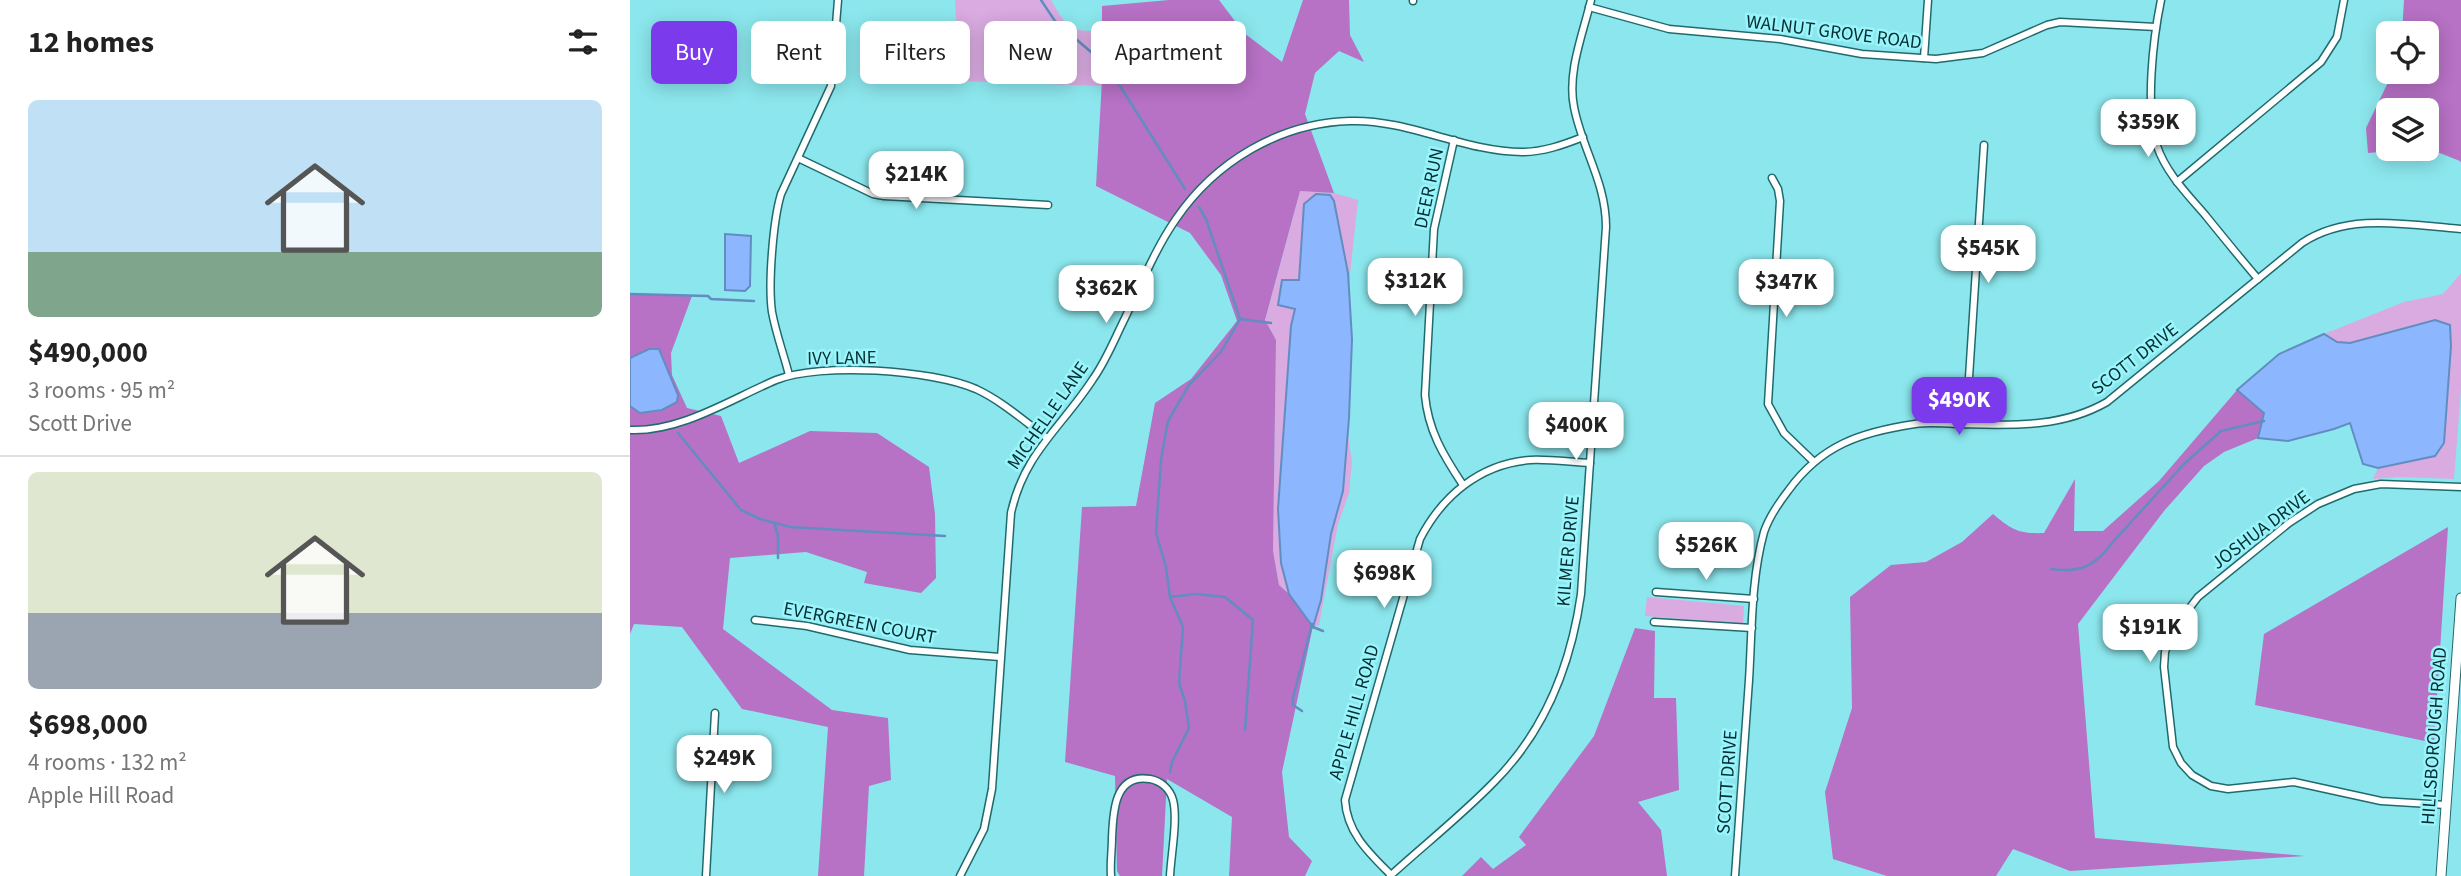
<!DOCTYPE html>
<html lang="en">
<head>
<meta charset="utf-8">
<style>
	body { margin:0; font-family:"Source Sans 3",sans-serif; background:#f2f2f2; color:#222; height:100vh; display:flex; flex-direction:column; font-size:26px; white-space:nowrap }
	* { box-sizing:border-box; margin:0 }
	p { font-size:23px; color:#767676 }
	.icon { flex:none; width:38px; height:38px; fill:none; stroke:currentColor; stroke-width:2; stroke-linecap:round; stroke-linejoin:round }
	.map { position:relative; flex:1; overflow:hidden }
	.panel { display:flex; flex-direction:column; background:#fff; width:630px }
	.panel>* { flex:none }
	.guide { position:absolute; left:21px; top:21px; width:665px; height:63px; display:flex; gap:14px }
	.buttons { position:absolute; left:1746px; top:21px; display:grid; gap:14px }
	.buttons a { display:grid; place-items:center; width:63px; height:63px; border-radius:10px; background:#fff; box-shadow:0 4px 18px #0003; font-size:35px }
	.price { position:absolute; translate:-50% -60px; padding:0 16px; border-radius:14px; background:#fff; color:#222; font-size:23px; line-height:46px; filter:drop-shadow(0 2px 4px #0008) }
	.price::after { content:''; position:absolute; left:50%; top:42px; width:21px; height:16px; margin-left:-10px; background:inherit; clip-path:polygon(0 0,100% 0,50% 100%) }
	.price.active { background:#7c3aed; color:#fff }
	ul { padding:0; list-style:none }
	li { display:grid; align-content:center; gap:14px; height:371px; padding:0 28px }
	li+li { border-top:2px solid #e0e0e0 }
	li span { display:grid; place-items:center; height:217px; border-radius:10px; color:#555 }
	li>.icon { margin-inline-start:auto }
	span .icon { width:126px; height:126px; fill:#fffc; stroke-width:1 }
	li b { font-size:30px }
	h2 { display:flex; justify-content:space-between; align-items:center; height:84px; padding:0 28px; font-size:30px }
	.chip { padding:0 24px; border-radius:10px; background:#fff; box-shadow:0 4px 18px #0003; font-size:24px; line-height:63px }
	.chip.active { background:#7c3aed; color:#fff }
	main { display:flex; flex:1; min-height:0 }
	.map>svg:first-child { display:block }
	.green { fill:#d9abe1 }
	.forest { fill:#b771c5 }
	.water { fill:#8cb6fe; stroke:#638dc0; stroke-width:2 }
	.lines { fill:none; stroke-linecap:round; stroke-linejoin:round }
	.stream { stroke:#638dc0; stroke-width:2.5 }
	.street-casing { stroke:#206a6e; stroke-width:9 }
	.secondary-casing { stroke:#206a6e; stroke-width:11 }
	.street { stroke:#fff; stroke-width:6 }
	.secondary { stroke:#fff; stroke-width:9 }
	.labels { text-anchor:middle; stroke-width:5; stroke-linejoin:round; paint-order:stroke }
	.street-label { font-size:19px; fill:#042e31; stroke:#99f5fb }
</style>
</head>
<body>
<main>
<section class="panel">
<h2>12 homes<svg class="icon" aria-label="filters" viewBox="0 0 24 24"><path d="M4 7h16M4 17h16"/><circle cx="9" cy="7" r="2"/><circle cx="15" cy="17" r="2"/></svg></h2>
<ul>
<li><span style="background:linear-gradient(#bfe0f5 70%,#7fa58c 0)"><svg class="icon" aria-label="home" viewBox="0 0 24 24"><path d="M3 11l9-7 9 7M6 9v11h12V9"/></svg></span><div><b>$490,000</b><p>3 rooms · 95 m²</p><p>Scott Drive</p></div></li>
<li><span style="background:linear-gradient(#dfe7d0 65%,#9aa5b1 0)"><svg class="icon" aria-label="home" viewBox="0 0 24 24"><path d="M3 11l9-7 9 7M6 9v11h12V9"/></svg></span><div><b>$698,000</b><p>4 rooms · 132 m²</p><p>Apple Hill Road</p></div></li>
</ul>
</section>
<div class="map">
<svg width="1831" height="876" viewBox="0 0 1831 876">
	<rect width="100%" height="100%" fill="#8be7ed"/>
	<!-- green -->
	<g class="green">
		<path d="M325,0H421C436,26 441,34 472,30V86L329,81Z"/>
		<polygon points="670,191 704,193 728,200 720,274 715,417 722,461 719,493 708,524 689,625 683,627 659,594 649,585 643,551 646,340 635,321"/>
		<polygon points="1831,273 1831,389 1824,479 1770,477 1743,479 1748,468 1804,456 1814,443 1821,346 1820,325 1805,320 1720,343 1707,342 1694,334 1774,302 1813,294"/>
		<polygon points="1017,597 1114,606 1113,624 1015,616"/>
	</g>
	<!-- forest -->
	<g class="forest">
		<polygon points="539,0 589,0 614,33 652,62 673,0 719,0 720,35 734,62 709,51 685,73 675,114 704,193 670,191 635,320 646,340 643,551 649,585 659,594 683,626 652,772 659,837 682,861 675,876 599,876 602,817 537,779 532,876 490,876 487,871 485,776 435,762 452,507 506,506 525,403 561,379 607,321 591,275 560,233 466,186 472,80 472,6"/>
		<polygon points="1774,0 1831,0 1831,163 1830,161 1797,148 1797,110 1759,110 1759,149 1784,149 1738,153 1736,128 1763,72 1797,72 1797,33 1772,33"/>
		<polygon points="0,293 62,296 41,353 42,375 57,408 91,416 109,463 180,431 247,433 299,467 305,514 306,578 291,593 234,583 237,572 176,552 100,558 93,629 202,710 258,718 261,780 239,786 234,876 188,876 198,727 112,709 52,627 4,624 0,634"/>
		<path d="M1607,390L1635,413L1628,438L1594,452L1574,466L1534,511L1448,624L1465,838L1675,856L1440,871L1383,849L1366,876H1257L1203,859L1195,792L1222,708L1220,597L1261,565L1296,562L1332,542L1363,514C1382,530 1389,534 1414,533L1445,479L1444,531H1473L1529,481Z"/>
		<polygon points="1818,527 1804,743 1625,705 1634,634"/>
		<polygon points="1005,628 1025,631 1024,698 1046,698 1049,790 1008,802 1031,830 1037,876 832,876 851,857 863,869 896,845 889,837 964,736"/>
	</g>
	<!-- water -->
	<g class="water">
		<polygon points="686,194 700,195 704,201 718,273 722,339 719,418 713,491 701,534 691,600 683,627 659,594 651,563 648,509 661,326 665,309 648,305 652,280 669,280 674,204"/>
		<polygon points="95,234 121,236 120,286 115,291 95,290"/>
		<polygon points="1805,320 1820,325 1821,346 1814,443 1805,456 1748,468 1733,464 1720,423 1704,429 1658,441 1628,438 1634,413 1607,390 1649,354 1694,334 1707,342 1720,343"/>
		<polygon points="19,349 29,349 48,395 47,402 32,410 10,413 0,406 0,358"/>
	</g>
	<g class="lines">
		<!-- stream -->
		<g class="stream">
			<polyline points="411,0 425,21 461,52"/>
			<polyline points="473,59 555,189"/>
			<polyline points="0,294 78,296 81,299 124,301"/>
			<polyline points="610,319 641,323"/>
			<polyline points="48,433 111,510 130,519 160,527 315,536"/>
			<polyline points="144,523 148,535 148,558"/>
			<path d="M1421,569C1449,573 1465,567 1482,543L1554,464L1591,431L1634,421"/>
			<polyline points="540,597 566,594 595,597 623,620 615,730"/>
			<polyline points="683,627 693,631"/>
			<polyline points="672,711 663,705 663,698 682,624"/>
			<polyline points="540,772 542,762 559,728 555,701 549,683 553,627 540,597 536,567 526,533 531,460 538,421 559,385 591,352 610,319 576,219 569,207"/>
		</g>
		<defs>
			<g id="street">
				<path d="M1531,0C1523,39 1515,108 1527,146C1536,173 1558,195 1576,216C1593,237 1610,258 1628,279"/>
				<polyline points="783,1 783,0"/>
				<polyline points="959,7 1039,29 1150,39 1232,54 1306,59 1353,53 1417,25 1430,22 1526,27"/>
				<polyline points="1294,58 1298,0"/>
				<path d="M824,140L804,229L795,395C798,430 813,455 833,485"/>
				<polyline points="168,158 243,194 254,196 418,205"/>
				<polyline points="1142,178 1148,189 1150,201 1138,404 1154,433 1184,462"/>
				<polyline points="1547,182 1691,62 1707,37 1714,0"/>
				<path d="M159,375C154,355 146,334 142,312C138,284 143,221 151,194L201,86L208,0"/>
				<polyline points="1336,424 1354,145"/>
				<path d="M0,430C51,432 101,399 146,380C191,362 302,370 346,389C372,401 394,421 417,438"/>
				<polyline points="1026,592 1124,599"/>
				<polyline points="125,620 177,626 280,650 370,657"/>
				<polyline points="1024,622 1122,628"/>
				<polyline points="1816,805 1751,801 1664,782 1598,789 1581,786 1562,775 1551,763 1543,747 1534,667 1535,652 1540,638 1548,623 1568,597 1659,523 1688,504 1724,489 1751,484 1831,487"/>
				<path d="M761,875C739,853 717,833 715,800L790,539C812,496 850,464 900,460C919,459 940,462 960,463"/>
				<polyline points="76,876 85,713"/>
				<path d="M330,876L354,829L362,789L381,513C394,453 432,427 463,379C476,361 485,338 495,318C511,285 525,249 546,219C585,162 649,123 720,121C778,119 835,152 892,152C913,152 933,145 953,137"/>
				<path d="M481,876C480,863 482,850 482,838C483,813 484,773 520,779C531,781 540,789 543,800C548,819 541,855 540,876"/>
				<path d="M760,876C794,845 832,815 864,782C915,731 941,664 951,594L976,227C976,182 952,149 944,107C937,72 953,34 961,0"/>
				<path d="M1105,876C1110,811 1114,745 1119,680C1122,632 1121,579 1134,532C1139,517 1148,504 1158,491C1191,445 1231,432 1285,424C1299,422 1313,423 1327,424C1379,425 1430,429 1477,402L1672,243C1719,212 1778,225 1831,229"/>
			</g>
			<polyline id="secondary" points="1811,876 1831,598"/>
		</defs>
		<!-- street casing -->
		<use href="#street" class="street-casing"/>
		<!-- secondary casing -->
		<use href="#secondary" class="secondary-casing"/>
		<!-- street -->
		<use href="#street" class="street"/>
		<!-- secondary -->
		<use href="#secondary" class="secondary"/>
	</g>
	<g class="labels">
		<!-- street labels -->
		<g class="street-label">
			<text transform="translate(1204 31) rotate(7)" y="7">WALNUT GROVE ROAD</text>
			<text transform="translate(798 188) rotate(-78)" y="7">DEER RUN</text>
			<text transform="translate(212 357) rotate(-1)" y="7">IVY LANE</text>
			<text transform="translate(1504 358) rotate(-38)" y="7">SCOTT DRIVE</text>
			<text transform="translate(417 415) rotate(-55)" y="7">MICHELLE LANE</text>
			<text transform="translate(1630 529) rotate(-37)" y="7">JOSHUA DRIVE</text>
			<text transform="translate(937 551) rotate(-85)" y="7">KILMER DRIVE</text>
			<text transform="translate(230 622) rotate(11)" y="7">EVERGREEN COURT</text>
			<text transform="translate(723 712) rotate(-74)" y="7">APPLE HILL ROAD</text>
			<text transform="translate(1803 736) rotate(-86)" y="7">HILLSBOROUGH ROAD</text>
			<text transform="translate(1096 782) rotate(-86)" y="7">SCOTT DRIVE</text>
		</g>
	</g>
</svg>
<div class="buttons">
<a><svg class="icon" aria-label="locate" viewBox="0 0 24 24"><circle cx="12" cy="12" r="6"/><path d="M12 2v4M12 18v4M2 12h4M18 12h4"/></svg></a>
<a><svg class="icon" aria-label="layers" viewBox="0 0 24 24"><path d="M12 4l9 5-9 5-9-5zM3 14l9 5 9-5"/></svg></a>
</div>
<b class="price" style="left:1518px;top:159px">$359K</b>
<b class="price" style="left:286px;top:211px">$214K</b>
<b class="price" style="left:1358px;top:285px">$545K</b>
<b class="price" style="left:785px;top:318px">$312K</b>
<b class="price" style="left:1156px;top:319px">$347K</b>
<b class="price" style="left:476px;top:325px">$362K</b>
<b class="price active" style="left:1329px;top:437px">$490K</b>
<b class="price" style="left:946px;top:462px">$400K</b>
<b class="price" style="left:1076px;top:582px">$526K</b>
<b class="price" style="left:754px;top:610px">$698K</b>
<b class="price" style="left:1520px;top:664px">$191K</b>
<b class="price" style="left:94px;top:795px">$249K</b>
<div class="guide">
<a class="chip active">Buy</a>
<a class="chip">Rent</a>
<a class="chip">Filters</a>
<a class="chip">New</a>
<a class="chip">Apartment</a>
</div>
</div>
</main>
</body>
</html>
